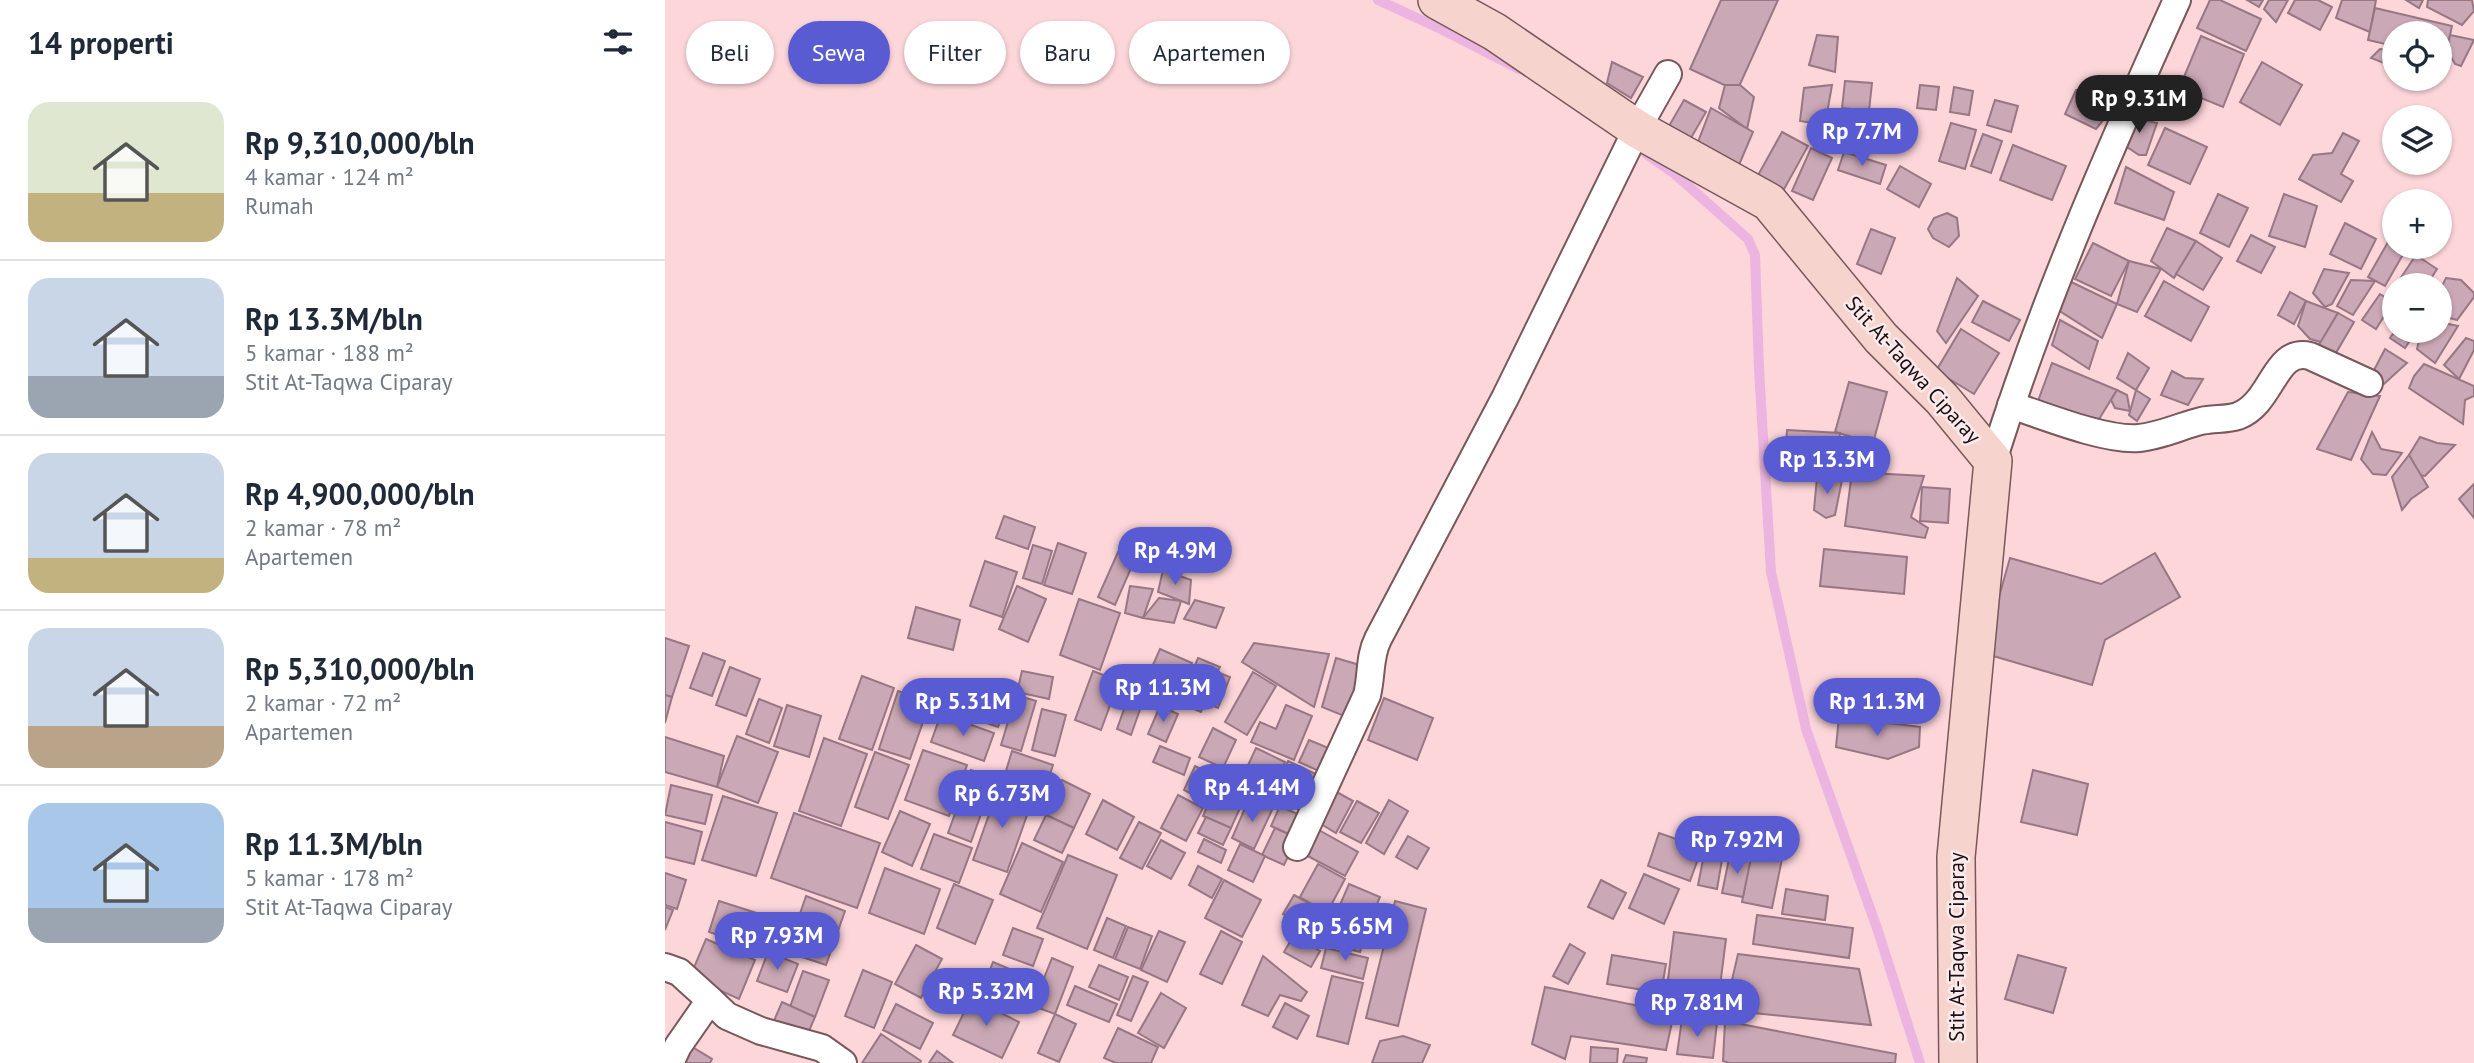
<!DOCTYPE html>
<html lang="id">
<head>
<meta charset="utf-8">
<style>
	body { margin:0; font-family:"PT Sans",sans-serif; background:#f2f2f3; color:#1f2937; height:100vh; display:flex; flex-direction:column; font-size:26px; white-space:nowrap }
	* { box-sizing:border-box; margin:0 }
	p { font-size:23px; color:#747a83 }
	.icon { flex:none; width:38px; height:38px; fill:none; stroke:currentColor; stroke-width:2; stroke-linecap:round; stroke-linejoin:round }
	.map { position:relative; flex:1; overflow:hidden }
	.panel { display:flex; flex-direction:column; background:#fff; width:665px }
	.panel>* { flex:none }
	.banner { position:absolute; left:21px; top:21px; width:665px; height:63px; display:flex; gap:14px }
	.fabs { position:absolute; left:1717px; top:21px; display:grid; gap:14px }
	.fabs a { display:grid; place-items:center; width:70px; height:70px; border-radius:50%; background:#fff; box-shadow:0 2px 5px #0004; font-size:35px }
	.price { position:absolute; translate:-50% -60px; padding:0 16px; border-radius:24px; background:#595bd2; color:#fff; font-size:23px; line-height:46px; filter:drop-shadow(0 2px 4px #0008) }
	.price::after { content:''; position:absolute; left:50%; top:42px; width:21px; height:16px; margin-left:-10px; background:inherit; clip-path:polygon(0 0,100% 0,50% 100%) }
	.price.active { background:#222; color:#fff }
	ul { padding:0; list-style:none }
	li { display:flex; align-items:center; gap:21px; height:175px; padding:0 28px }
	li+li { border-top:2px solid #e0e1e3 }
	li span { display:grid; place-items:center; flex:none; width:196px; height:140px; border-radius:21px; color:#555 }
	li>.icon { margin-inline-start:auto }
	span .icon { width:84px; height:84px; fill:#fffc; stroke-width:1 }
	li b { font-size:30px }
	h2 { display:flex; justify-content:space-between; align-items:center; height:84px; padding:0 28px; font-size:30px }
	.chip { padding:0 24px; border-radius:32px; background:#fff; box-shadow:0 2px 5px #0004; font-size:24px; line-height:63px }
	.chip.active { background:#595bd2; color:#fff }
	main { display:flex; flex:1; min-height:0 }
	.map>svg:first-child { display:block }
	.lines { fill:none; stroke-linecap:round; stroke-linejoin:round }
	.stream { stroke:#ecb4e0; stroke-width:10 }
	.building { fill:#caa8b5; stroke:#977784; stroke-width:2 }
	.street-casing { stroke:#78585b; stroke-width:30 }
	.secondary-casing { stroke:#78585b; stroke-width:40 }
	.street { stroke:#fff; stroke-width:26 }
	.secondary { stroke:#f7d3cd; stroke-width:37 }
	.labels { text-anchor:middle; stroke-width:5; stroke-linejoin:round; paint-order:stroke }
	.street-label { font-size:21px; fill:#1b0e10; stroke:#faeaeb }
</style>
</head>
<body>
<main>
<section class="panel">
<h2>14 properti<svg class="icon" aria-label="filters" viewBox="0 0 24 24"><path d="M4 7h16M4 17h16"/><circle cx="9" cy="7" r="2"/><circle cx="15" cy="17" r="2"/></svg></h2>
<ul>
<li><span style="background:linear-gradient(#dfe7d0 65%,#c2b280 0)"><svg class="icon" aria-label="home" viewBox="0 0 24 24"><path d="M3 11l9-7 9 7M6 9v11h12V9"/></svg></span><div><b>Rp 9,310,000/bln</b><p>4 kamar · 124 m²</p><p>Rumah</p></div></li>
<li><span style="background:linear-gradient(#c9d6e8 70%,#9aa5b1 0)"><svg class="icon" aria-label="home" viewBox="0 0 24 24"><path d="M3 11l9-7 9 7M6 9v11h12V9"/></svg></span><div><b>Rp 13.3M/bln</b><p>5 kamar · 188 m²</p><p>Stit At-Taqwa Ciparay</p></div></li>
<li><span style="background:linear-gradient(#c9d6e8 75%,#c2b280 0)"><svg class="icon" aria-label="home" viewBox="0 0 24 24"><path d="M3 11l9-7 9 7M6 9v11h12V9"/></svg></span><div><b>Rp 4,900,000/bln</b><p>2 kamar · 78 m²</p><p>Apartemen</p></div></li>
<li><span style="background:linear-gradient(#c9d6e8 70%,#b9a48a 0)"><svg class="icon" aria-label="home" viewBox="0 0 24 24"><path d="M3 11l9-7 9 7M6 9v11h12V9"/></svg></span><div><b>Rp 5,310,000/bln</b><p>2 kamar · 72 m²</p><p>Apartemen</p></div></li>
<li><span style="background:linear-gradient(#a9c7e8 75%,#9aa5b1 0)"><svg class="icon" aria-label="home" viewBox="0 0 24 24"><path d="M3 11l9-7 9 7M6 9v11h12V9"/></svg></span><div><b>Rp 11.3M/bln</b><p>5 kamar · 178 m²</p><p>Stit At-Taqwa Ciparay</p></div></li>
</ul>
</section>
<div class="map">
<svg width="1809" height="1063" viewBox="0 0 1809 1063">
	<rect width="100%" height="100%" fill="#fdd6da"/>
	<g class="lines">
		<!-- stream -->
		<g class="stream">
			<polyline points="713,0 780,31 854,69"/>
			<polyline points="980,153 1011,175 1083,239 1090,255 1094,369 1106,572 1141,729 1213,931 1255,1063"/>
		</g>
	</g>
	<!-- building -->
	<g class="building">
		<polygon points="1056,0 1113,0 1072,91 1025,69"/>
		<polygon points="1545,0 1555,0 1596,19 1581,51 1532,28"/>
		<polygon points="1582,0 1598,0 1594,7"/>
		<polygon points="1604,0 1623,0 1611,22 1599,9"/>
		<polygon points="1630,0 1653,0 1667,7 1655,30 1623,13"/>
		<polygon points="1677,0 1711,0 1705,32 1671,18"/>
		<polygon points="1741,0 1758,0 1754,8"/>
		<polygon points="1763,0 1807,0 1809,11 1797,25 1762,7"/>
		<polygon points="1710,8 1787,26 1780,58 1774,57 1774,33 1729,33 1729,46 1703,40"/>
		<polygon points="1152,35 1173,37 1170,72 1144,65"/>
		<polygon points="1785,35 1809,40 1796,66 1790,64 1782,50"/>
		<polygon points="1536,36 1579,54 1558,107 1514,89"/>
		<polygon points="1715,49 1729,51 1729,67 1706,58"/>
		<polygon points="947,62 978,77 966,98 942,83"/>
		<polygon points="1597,62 1637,85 1615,125 1575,102"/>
		<polygon points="1180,81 1207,83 1204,111 1177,108"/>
		<polygon points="1060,85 1075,85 1089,97 1082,129 1054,108"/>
		<polygon points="1167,85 1160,125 1135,121 1139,88"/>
		<polygon points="1255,85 1274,87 1271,110 1252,108"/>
		<polygon points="1289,87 1308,91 1304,115 1285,112"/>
		<polygon points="1411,90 1448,108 1431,129 1400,114"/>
		<polygon points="1019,100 1041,112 1026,138 1004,126"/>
		<polygon points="1330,100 1353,106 1346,132 1322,125"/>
		<polygon points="1046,108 1088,132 1074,165 1033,142"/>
		<polygon points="1178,117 1201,119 1198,143 1175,140"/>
		<polygon points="1465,117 1492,123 1481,155 1474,155 1456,143"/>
		<polygon points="1286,123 1311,130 1300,169 1274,161"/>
		<polygon points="1500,128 1542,147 1525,184 1483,165"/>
		<polygon points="1117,132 1143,146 1118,191 1092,177"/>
		<polygon points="1678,133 1694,141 1676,174 1688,181 1676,202 1634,179 1648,155 1667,153"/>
		<polygon points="1318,134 1337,141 1326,173 1306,166"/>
		<polygon points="1348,145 1401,166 1387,200 1335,180"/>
		<polygon points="1146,148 1167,158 1148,200 1127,191"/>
		<polygon points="1179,152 1221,165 1215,184 1173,170"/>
		<polygon points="1235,166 1266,184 1254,207 1222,189"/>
		<polygon points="1461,167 1509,192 1499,220 1450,203"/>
		<polygon points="1553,194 1583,208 1564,247 1535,233"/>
		<polygon points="1619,194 1652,206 1640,247 1604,236"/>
		<polygon points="1282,213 1292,218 1294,236 1284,247 1268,238 1263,229 1269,218"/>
		<polygon points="1680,223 1711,239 1696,269 1665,254"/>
		<polygon points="1502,228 1531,241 1509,278 1486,261"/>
		<polygon points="1206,229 1230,238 1216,274 1192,264"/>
		<polygon points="1586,235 1610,247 1596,273 1572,261"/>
		<polygon points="1531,241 1557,258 1538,290 1511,274"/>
		<polygon points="1723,242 1740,251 1720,286 1703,277"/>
		<polygon points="1428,243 1464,261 1446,296 1410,279"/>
		<polygon points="1751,255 1772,269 1762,285 1731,285"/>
		<polygon points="1464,261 1496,269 1472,312 1452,304"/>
		<polygon points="1659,269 1684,273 1667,304 1660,307 1648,293"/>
		<polygon points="1292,278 1313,296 1281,343 1272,331"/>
		<polygon points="1781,278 1796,280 1809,293 1809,297 1792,320 1774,315 1774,292"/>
		<polygon points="1400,279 1452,304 1437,338 1390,308"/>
		<polygon points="1686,280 1710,281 1688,315 1672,306"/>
		<polygon points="1499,281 1544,307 1526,341 1480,316"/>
		<polygon points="1625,292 1641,301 1629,324 1613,315"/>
		<polygon points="1715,294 1728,302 1711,329 1697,320"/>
		<polygon points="1318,301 1355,320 1344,341 1307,322"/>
		<polygon points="1641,301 1673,313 1656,342 1645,339 1633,326"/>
		<polygon points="1673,313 1689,322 1668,358 1652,348"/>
		<polygon points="1395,320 1433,341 1424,369 1387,345"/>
		<polygon points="1774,322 1793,326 1770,363 1752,349 1756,331 1774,331"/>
		<polygon points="1296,329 1334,353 1309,394 1271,371"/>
		<polygon points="1730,331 1751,331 1740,348 1725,338"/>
		<polygon points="1801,338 1809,341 1809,350 1794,379 1779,365"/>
		<polygon points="1720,349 1742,363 1719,384 1707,374"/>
		<polygon points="1463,353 1484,368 1471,390 1452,378"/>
		<polygon points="1387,363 1452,390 1431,424 1373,401"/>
		<polygon points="1759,364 1809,386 1809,396 1800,400 1798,424 1744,388 1749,376"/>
		<polygon points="1507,371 1520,378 1538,379 1523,405 1496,395"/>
		<polygon points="1184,382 1222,392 1208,443 1170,432"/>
		<polygon points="1452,390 1462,395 1465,411 1450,408 1446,400"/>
		<polygon points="1471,390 1485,399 1472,421 1464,415"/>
		<polygon points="1683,392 1715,396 1686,460 1652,449"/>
		<polygon points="1122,430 1175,433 1173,453 1159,464 1120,457"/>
		<polygon points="1707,432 1716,449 1737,453 1721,475 1708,474 1696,459"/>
		<polygon points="1755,437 1772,443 1790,445 1760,476 1753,475 1744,455"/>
		<polygon points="1744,455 1763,487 1746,499 1737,510 1727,477"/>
		<polygon points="1187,472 1259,476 1246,517 1263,528 1260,538 1180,526"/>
		<polygon points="1152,477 1177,480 1170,515 1161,518 1149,510"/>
		<polygon points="1809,484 1809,518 1794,499"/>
		<polygon points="1257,487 1285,489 1283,523 1255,521"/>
		<polygon points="339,516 370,527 363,549 331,538"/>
		<polygon points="393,543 421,553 407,594 379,585"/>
		<polygon points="368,545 387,551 377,584 358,578"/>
		<polygon points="1159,549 1242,557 1239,594 1155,586"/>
		<polygon points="453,552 470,559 450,605 433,597"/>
		<polygon points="1490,553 1515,597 1440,640 1427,685 1318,653 1345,558 1436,584"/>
		<polygon points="320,561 352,572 337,617 305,606"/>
		<polygon points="498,570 526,580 524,604 493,592"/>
		<polygon points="352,586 381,599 363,642 334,629"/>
		<polygon points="465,586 488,589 478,618 460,613"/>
		<polygon points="494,598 516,601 509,623 478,618"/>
		<polygon points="414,599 455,613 435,670 395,655"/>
		<polygon points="530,600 559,608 551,628 519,619"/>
		<polygon points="251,607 295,620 288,650 243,638"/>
		<polygon points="0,638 24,646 7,697 0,695"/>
		<polygon points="589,643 664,654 649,707 577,662"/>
		<polygon points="495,649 527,663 511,699 479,685"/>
		<polygon points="38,653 60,661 47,696 25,688"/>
		<polygon points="533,658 555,667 552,672 565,677 553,708 540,702 536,712 514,703"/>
		<polygon points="671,658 698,666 684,718 657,707"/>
		<polygon points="65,667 95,679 81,716 51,705"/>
		<polygon points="357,671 388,677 384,699 352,692"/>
		<polygon points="428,671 454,681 436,730 410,720"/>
		<polygon points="588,672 611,686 582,735 560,722"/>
		<polygon points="197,676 229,688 207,750 174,739"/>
		<polygon points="286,687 341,706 333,727 278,708"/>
		<polygon points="233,691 265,702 245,759 214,749"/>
		<polygon points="0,695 7,697 0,723"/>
		<polygon points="351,695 371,701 356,751 336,745"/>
		<polygon points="464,695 478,701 466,735 452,729"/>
		<polygon points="719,698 768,718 752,760 703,740"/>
		<polygon points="94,699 117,708 104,743 81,734"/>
		<polygon points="122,705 156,716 144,757 109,746"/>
		<polygon points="621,705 647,716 629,760 586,742 595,722 611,729"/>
		<polygon points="495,706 513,714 501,742 483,734"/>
		<polygon points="377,709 401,715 390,756 367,750"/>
		<polygon points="276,714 329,733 319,761 266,742"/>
		<polygon points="1174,717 1255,727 1254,747 1223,759 1171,747"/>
		<polygon points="548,728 571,740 558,768 534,757"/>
		<polygon points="72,736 113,752 93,803 52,787"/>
		<polygon points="0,737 59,756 52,787 0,772"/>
		<polygon points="159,738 202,754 176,826 134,811"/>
		<polygon points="644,740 666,749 656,772 634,762"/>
		<polygon points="495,746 525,758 519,775 488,762"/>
		<polygon points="591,748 620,762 606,790 578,776"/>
		<polygon points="258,750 302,765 284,816 240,800"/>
		<polygon points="347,751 388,765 377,798 337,784"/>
		<polygon points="210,752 244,765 223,819 190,807"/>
		<polygon points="623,761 655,776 639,812 606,796"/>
		<polygon points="530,766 551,777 540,801 519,790"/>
		<polygon points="306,770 329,778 306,842 283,833"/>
		<polygon points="1368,770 1423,784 1412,835 1356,822"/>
		<polygon points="555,777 583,790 566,828 538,816"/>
		<polygon points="397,780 425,794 409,828 381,815"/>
		<polygon points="6,785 47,795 40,824 0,815"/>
		<polygon points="333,789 367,801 342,872 308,860"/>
		<polygon points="668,790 688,801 671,833 651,821"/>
		<polygon points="513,795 538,808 521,841 496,828"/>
		<polygon points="58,796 112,813 91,876 37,860"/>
		<polygon points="584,799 607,810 589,849 567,838"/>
		<polygon points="438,800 469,817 452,850 421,834"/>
		<polygon points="724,800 743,811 719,854 701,843"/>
		<polygon points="692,801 714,813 696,843 675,832"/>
		<polygon points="615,806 641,818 632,838 606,826"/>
		<polygon points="235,811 265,824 247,866 217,852"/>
		<polygon points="129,813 215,843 192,908 106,878"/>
		<polygon points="381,815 409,828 397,853 369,840"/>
		<polygon points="541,817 566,828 558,845 533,833"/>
		<polygon points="0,822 37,832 29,864 0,857"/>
		<polygon points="474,822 496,833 477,869 455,858"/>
		<polygon points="610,828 632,838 619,865 597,855"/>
		<polygon points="652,829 693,852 680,876 639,854"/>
		<polygon points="994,833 1037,848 1025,881 983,866"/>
		<polygon points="269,834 307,848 294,883 256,869"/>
		<polygon points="743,836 764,848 752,869 731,857"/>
		<polygon points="539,839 561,850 556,863 533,852"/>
		<polygon points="496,840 520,853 506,879 482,866"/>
		<polygon points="357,843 398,862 376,912 335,894"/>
		<polygon points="575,844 600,856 588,882 563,870"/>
		<polygon points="1040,850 1058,854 1052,889 1033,885"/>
		<polygon points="1086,853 1117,859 1107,908 1077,902"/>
		<polygon points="1065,854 1086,858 1078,897 1057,893"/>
		<polygon points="403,855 452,875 422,949 372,928"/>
		<polygon points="653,864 680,879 662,913 635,897"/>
		<polygon points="533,866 557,879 547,898 524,885"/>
		<polygon points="220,868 275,889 259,934 204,913"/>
		<polygon points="0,873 21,880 12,909 0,905"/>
		<polygon points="979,874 1014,889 999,924 964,908"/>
		<polygon points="559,880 596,900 577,937 540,918"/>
		<polygon points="936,880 961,893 948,919 923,907"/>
		<polygon points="289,884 328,900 310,944 272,928"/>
		<polygon points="684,884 715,897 699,934 668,921"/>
		<polygon points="1121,889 1163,896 1160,920 1117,914"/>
		<polygon points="629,895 662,913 652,932 618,914"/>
		<polygon points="141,896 180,911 161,965 122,952"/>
		<polygon points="54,901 101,916 90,948 44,932"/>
		<polygon points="730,901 761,909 733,1026 701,1018"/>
		<polygon points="0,907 8,910 0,930"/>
		<polygon points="1092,915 1188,928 1184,958 1088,944"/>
		<polygon points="442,918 461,926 448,958 429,950"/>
		<polygon points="463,927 487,936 475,969 450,959"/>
		<polygon points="348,928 378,939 368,966 338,955"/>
		<polygon points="664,930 699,938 695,952 661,943"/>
		<polygon points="494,931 520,942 502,982 476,970"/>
		<polygon points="556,931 577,942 557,984 535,974"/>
		<polygon points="1009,932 1061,939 1053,1002 1001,995"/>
		<polygon points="629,935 655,951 646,967 619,952"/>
		<polygon points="41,939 90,960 74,999 25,977"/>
		<polygon points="905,944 920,953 903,984 888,976"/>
		<polygon points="251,945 277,959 256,998 230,984"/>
		<polygon points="661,948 703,958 698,979 656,968"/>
		<polygon points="103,952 133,964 122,992 92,981"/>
		<polygon points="1073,954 1194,969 1206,1025 1060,1010"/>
		<polygon points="947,955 1001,964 996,993 942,984"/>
		<polygon points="1353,955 1401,968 1388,1013 1340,999"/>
		<polygon points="598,956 642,992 636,1001 615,995 603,1016 577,1005"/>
		<polygon points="387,958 408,967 390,1014 368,1006"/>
		<polygon points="328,962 359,975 346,1008 315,996"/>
		<polygon points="434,965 463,977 454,1000 424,987"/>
		<polygon points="198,970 227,982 209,1028 180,1016"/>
		<polygon points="138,971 164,980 150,1017 125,1007"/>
		<polygon points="468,976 483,982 466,1021 452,1015"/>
		<polygon points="667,976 698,983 683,1044 652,1036"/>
		<polygon points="410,986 452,1004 444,1022 402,1005"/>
		<polygon points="880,987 1009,1013 1001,1050 906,1036 900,1059 867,1044"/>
		<polygon points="496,993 521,1008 499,1048 473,1033"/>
		<polygon points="306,998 354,1022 337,1058 288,1035"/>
		<polygon points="117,1002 150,1017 141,1038 108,1023"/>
		<polygon points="620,1003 644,1016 632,1039 608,1027"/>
		<polygon points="231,1004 268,1023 255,1049 218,1030"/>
		<polygon points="390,1014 411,1024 394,1062 373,1053"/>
		<polygon points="1017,1019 1052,1023 1048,1058 1012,1054"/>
		<polygon points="1060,1021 1231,1054 1230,1063 1064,1063 1058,1061"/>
		<polygon points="453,1028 493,1047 486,1063 451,1063 439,1058"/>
		<polygon points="216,1034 256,1061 255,1063 197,1063"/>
		<polygon points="738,1036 765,1045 757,1063 707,1063 715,1041"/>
		<polygon points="24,1045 47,1059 45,1063 13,1063"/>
		<polygon points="926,1047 953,1049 952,1063 925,1063"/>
		<polygon points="272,1051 288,1063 264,1063"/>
		<polygon points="961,1055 982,1058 981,1063 958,1063"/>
	</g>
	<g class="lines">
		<defs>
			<g id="street">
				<path d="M1346,405C1379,416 1441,441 1474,438C1495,436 1516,426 1536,421C1548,418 1561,420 1573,416C1608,403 1609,347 1645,356L1704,383"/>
				<path d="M1328,461C1377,303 1444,151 1512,0"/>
				<path d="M632,847L702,695C707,675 704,657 713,639L840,398L972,129L1003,74"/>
				<polyline points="0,967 14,972 45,1000 13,1046 5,1063"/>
				<polyline points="45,1000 62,1016 96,1031 157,1048 178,1063"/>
			</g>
			<polyline id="secondary" points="772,0 830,32 972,129 1104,202 1216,338 1277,399 1328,461 1291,857 1293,1063"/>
		</defs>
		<!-- street casing -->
		<use href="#street" class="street-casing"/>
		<!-- secondary casing -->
		<use href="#secondary" class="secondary-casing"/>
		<!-- street -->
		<use href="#street" class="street"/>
		<!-- secondary -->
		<use href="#secondary" class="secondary"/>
	</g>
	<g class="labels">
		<!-- street labels -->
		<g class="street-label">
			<text transform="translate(1248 370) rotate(48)" y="7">Stit At-Taqwa Ciparay</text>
			<text transform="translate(1292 947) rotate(-90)" y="7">Stit At-Taqwa Ciparay</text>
		</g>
	</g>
</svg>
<div class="fabs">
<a><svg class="icon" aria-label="locate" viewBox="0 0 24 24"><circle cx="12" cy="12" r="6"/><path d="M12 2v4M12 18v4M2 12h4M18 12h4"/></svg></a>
<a><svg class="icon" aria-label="layers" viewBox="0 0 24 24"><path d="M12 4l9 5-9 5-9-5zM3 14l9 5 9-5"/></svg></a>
<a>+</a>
<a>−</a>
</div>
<b class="price active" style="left:1474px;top:135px">Rp 9.31M</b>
<b class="price" style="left:1197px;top:168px">Rp 7.7M</b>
<b class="price" style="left:1162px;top:496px">Rp 13.3M</b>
<b class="price" style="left:510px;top:587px">Rp 4.9M</b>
<b class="price" style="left:498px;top:724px">Rp 11.3M</b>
<b class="price" style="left:298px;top:738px">Rp 5.31M</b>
<b class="price" style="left:1212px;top:738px">Rp 11.3M</b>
<b class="price" style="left:587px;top:824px">Rp 4.14M</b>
<b class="price" style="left:337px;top:830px">Rp 6.73M</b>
<b class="price" style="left:1072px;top:876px">Rp 7.92M</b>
<b class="price" style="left:680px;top:963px">Rp 5.65M</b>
<b class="price" style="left:112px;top:972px">Rp 7.93M</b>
<b class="price" style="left:321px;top:1028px">Rp 5.32M</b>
<b class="price" style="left:1032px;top:1039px">Rp 7.81M</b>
<div class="banner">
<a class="chip">Beli</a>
<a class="chip active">Sewa</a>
<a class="chip">Filter</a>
<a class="chip">Baru</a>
<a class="chip">Apartemen</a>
</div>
</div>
</main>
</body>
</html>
